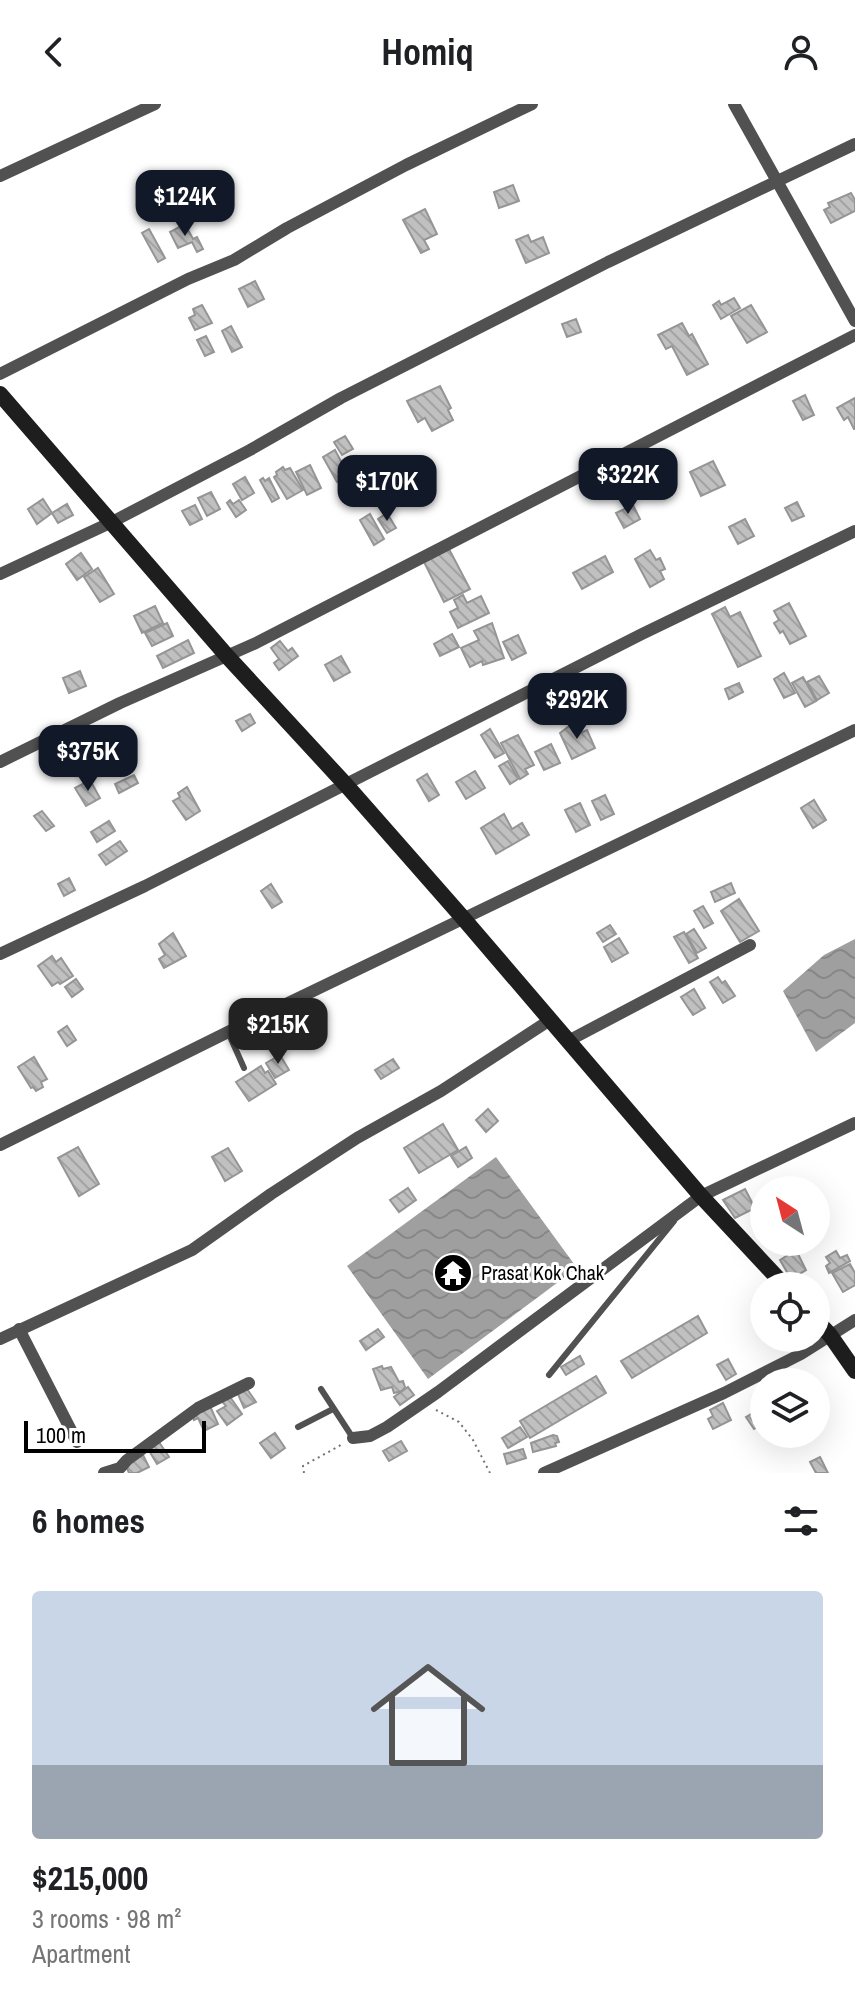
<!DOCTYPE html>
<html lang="en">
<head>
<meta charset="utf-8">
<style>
	body { margin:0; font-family:"Archivo Narrow",sans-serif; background:#f6f6f6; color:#202124; height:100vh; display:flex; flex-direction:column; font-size:30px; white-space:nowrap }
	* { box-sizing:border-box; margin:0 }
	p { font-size:26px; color:#757577 }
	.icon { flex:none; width:44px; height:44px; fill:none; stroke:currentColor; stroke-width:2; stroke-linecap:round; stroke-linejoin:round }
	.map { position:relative; height:1369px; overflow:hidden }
	.sheet { display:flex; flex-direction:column; background:#fff; flex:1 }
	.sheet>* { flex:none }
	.needle { width:52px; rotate:324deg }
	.controls { position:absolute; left:750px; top:1072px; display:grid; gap:16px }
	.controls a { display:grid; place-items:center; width:80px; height:80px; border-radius:50%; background:#fff; box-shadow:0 8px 32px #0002; font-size:40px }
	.scale { position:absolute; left:24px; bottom:20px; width:182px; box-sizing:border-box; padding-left:8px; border:4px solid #000; border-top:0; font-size:22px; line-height:28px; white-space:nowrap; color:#000; -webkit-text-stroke:6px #fff; paint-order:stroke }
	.price { position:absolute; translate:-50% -68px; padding:0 18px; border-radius:16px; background:#111827; color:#fff; font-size:26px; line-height:52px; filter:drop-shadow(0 2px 4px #0008) }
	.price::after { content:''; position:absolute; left:50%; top:48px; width:24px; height:18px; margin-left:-12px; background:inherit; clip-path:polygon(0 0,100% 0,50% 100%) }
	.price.active { background:#222; color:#fff }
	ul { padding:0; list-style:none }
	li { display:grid; align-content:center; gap:16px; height:424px; padding:0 32px }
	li+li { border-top:2px solid #e0e0e0 }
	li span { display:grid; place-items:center; height:248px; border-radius:8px; color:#555 }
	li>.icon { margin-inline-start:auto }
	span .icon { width:144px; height:144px; fill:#fffc; stroke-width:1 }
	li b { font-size:34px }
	h2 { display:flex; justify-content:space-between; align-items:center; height:96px; padding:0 32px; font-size:34px }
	header { display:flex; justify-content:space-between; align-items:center; height:104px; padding:0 32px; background:#fff; font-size:36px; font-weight:700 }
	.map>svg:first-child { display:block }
	.water { fill:url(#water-waves) }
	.building { fill:url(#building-back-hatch); stroke:#959595; stroke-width:2 }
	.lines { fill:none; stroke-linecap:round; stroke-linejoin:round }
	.path { stroke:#737373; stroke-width:2; stroke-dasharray:2 4; stroke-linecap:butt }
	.lane { stroke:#515151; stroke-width:6 }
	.street { stroke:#515151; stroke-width:12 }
	.secondary { stroke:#1e1e1e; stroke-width:16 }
	.labels { text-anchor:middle; stroke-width:6; stroke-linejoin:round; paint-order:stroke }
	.poi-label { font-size:20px; fill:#000; stroke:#fff; text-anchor:start }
</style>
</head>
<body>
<header><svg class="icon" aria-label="back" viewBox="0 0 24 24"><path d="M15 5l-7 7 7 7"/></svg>Homiq<svg class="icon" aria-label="person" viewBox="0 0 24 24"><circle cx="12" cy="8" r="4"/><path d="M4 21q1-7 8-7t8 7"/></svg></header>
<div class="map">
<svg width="855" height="1369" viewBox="0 0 855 1369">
	<defs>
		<pattern id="water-waves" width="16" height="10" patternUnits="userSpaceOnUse" patternTransform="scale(2)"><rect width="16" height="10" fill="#9f9f9f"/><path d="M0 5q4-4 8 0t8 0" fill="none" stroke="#878787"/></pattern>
		<pattern id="building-back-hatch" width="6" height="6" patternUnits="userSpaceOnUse" patternTransform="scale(2)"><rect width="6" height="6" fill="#c0c0c0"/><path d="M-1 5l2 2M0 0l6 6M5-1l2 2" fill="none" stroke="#a3a3a3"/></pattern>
	</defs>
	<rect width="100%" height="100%" fill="#fff"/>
	<!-- water -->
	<g class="water">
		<polygon points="855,835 855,919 816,948 783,887 824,851"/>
		<polygon points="496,1053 577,1164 428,1275 347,1162"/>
	</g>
	<!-- building -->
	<g class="building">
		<polygon points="513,81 519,97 499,104 494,88"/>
		<polygon points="851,89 855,96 855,107 831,119 824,106 830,103 828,99"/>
		<polygon points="216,90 223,106 207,113 200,97"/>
		<polygon points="425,105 437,130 424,136 429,145 421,149 403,116"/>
		<polygon points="185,120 193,135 197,133 203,145 197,148 192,138 178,144 170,128"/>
		<polygon points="149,125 165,154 158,158 142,129"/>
		<polygon points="528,131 531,138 543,133 549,149 526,159 516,136"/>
		<polygon points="255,177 264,195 248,203 239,185"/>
		<polygon points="734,194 740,204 721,215 713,201 719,197 721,201"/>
		<polygon points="202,201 212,219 195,226 189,214 195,211 193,205"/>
		<polygon points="751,201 767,228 747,239 731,212"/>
		<polygon points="576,215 581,228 567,233 562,220"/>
		<polygon points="682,219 689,232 692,230 708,260 687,271 672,242 666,245 658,231"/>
		<polygon points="231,222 242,243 232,248 222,227"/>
		<polygon points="206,232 214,248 205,252 197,236"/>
		<polygon points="440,282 451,304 448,306 453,316 432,327 425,314 418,318 407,297"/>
		<polygon points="805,291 814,311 803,316 793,297"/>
		<polygon points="855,294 855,325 854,325 848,313 844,316 837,304"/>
		<polygon points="345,332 353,345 342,351 334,338"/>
		<polygon points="335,346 349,372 337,378 323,353"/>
		<polygon points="713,357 725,381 701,392 690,368"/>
		<polygon points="310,361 321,384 307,391 296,368"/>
		<polygon points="283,363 285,366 290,364 303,386 287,395 274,373 277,371 276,368"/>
		<polygon points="245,373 254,389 242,396 233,380"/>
		<polygon points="263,374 265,377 269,374 279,394 272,398 260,376"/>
		<polygon points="211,388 220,405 207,412 198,394"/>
		<polygon points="43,395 52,409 37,420 28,405"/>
		<polygon points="230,396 233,400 239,396 246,406 236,413 227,399"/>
		<polygon points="797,398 804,412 792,417 785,404"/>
		<polygon points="67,400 73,411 58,419 52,409"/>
		<polygon points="195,401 202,415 190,421 182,407"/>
		<polygon points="633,401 640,415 624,424 616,409"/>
		<polygon points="387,409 396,424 387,429 378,415"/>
		<polygon points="370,410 384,435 374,441 360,416"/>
		<polygon points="745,415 754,432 738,440 729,423"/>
		<polygon points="449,445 470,485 444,498 424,458"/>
		<polygon points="650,446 656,456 660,454 665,465 660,467 664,475 650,483 635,455"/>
		<polygon points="81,449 92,465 77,476 66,460"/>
		<polygon points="605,452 613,468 582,485 573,469"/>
		<polygon points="98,464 114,490 100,498 84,473"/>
		<polygon points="463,491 467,499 481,492 489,509 458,524 450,508 458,504 454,496"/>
		<polygon points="789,499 806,532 790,540 783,527 780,529 774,519 779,516 774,507"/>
		<polygon points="155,502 163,519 142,529 134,512"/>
		<polygon points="725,503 730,513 740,508 761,552 738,563 712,510"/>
		<polygon points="167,519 173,532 152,542 145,529"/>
		<polygon points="492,519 504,554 483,561 482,557 470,563 461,544 479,536 474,527"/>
		<polygon points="452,530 459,543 440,552 434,540"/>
		<polygon points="518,531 526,549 512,556 503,538"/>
		<polygon points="188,536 194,549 163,564 157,552"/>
		<polygon points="280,537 288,547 292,544 298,552 279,566 274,559 279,555 271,544"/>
		<polygon points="341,552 350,568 334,577 325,561"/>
		<polygon points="80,567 86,582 69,589 63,574"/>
		<polygon points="784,569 795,589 784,594 774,575"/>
		<polygon points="819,572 829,589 817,596 807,578"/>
		<polygon points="803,573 816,597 805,603 792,579"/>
		<polygon points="739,579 743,588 729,595 725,585"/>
		<polygon points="596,586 604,603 590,610 582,592"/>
		<polygon points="250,610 255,619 242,627 236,617"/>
		<polygon points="573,619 578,630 587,626 595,644 572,655 560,629"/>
		<polygon points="490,625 504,649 495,654 481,631"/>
		<polygon points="518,631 534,661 525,665 528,670 520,675 501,639"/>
		<polygon points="551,640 560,659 544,666 535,648"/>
		<polygon points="508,657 518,675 510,680 499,662"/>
		<polygon points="475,667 485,684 466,695 456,678"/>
		<polygon points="427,670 439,691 429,697 417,676"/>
		<polygon points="134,671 138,679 119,689 115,680"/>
		<polygon points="90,676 100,694 86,702 75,684"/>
		<polygon points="187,683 200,707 186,716 173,697 180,693 178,689"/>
		<polygon points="605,691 614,710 601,716 592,697"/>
		<polygon points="814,696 826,716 813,724 801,704"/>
		<polygon points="580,699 590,721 576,728 565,706"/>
		<polygon points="42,707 54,722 46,727 34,712"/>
		<polygon points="504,710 512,725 522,719 529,731 496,750 481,724"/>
		<polygon points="109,717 115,727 97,738 91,728"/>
		<polygon points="120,737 127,747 106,761 99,751"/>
		<polygon points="69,774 75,786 64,792 58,780"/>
		<polygon points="731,779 735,789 715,798 711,788"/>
		<polygon points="271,780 282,798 272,804 261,787"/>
		<polygon points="739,795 759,827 740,838 721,807"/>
		<polygon points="703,802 713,819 704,824 694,807"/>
		<polygon points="610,821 616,830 603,838 597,829"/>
		<polygon points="694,825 706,844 697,849 686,830"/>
		<polygon points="684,828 698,854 689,859 674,833"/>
		<polygon points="173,829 186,852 164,864 159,855 165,851 159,840"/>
		<polygon points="619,834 628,849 612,858 604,843"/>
		<polygon points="52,852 56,858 61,854 73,872 60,880 58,878 52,882 38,862"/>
		<polygon points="718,873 722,879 725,877 735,892 723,899 710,878"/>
		<polygon points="76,875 83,885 72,893 65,883"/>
		<polygon points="694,885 705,904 693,911 681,893"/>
		<polygon points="67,922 76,936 67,942 58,928"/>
		<polygon points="280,951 289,966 275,974 266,959"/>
		<polygon points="34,953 47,975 41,978 43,983 36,987 33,983 31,984 18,963"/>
		<polygon points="393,955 399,964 381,975 375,966"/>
		<polygon points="261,962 265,969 268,967 276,980 249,997 236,978"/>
		<polygon points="488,1005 498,1017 486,1028 476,1016"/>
		<polygon points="443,1020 458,1046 419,1069 404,1044"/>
		<polygon points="78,1043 99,1080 79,1092 58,1054"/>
		<polygon points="466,1043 472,1054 458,1063 451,1052"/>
		<polygon points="228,1044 242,1067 225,1077 212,1053"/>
		<polygon points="408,1084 416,1096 399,1108 390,1096"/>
		<polygon points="745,1085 755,1104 735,1114 723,1096"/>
		<polygon points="796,1146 806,1166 791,1175 780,1156"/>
		<polygon points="836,1147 840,1154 847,1151 850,1157 829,1169 826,1162 830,1159 826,1153"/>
		<polygon points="850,1160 855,1169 855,1181 843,1188 832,1169"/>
		<polygon points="698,1212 707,1229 632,1274 621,1257"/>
		<polygon points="378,1225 384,1233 366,1246 360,1237"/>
		<polygon points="580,1252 584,1260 566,1271 561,1263"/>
		<polygon points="728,1255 736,1270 726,1276 717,1261"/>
		<polygon points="382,1262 383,1265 391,1263 399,1278 403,1277 405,1283 402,1287 394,1289 392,1283 381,1286 373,1265"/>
		<polygon points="596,1272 606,1289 530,1334 520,1317"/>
		<polygon points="245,1282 256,1298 244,1304 237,1288"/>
		<polygon points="408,1283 414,1291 400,1301 394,1293"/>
		<polygon points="228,1290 242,1310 227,1321 217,1307 226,1302 220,1295"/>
		<polygon points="723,1299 731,1316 713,1325 708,1315 713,1312 710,1306"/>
		<polygon points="210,1302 218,1320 204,1327 198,1314 194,1316 192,1309"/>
		<polygon points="758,1306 764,1319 754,1325 746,1313"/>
		<polygon points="520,1323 527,1333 508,1344 502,1334"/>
		<polygon points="275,1329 285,1344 271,1354 260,1339"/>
		<polygon points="553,1331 557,1332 559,1338 555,1339 556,1342 533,1348 531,1339"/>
		<polygon points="401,1337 407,1347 389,1357 383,1347"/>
		<polygon points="159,1338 169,1353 157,1360 148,1345"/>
		<polygon points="523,1345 526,1354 507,1360 504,1350"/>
		<polygon points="143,1351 149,1363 137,1369 129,1369 125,1360"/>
		<polygon points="820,1353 828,1369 816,1369 810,1358"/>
	</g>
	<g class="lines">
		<!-- path -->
		<g class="path">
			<polyline points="436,1306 459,1318 473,1336 490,1369"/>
			<polyline points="304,1369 303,1362 341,1341"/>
		</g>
		<!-- lane -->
		<g class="lane">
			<polyline points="228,928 244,964"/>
			<polyline points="549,1271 674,1117"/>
			<polyline points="321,1285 353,1334"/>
			<polyline points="298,1323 333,1305"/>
		</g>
		<!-- street -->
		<g class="street">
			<polyline points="734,0 855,217"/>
			<polyline points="0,72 155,0"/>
			<polyline points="0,270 188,175 234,156 287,124 406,61 532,0"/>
			<polyline points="0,470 112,418 250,346 341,294 608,158 855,40"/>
			<polyline points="0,658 120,599 256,539 855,231"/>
			<polyline points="0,850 145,782 642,530 855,427"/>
			<polyline points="568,937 750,841"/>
			<polyline points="0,1041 228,928 855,626"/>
			<polyline points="19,1225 77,1338"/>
			<polyline points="0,1235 192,1146 271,1090 357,1034 441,987 550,916"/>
			<polyline points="353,1334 370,1332 387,1323 438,1288 701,1092 855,1019"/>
			<polyline points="104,1369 120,1364 127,1356 198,1304 249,1279"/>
			<polyline points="544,1369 724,1289 801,1250 855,1216"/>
		</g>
		<!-- secondary -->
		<g class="secondary">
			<polyline points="0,290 227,552 347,682 463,814 701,1092 785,1182"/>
			<polyline points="816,1216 830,1231 855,1267"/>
		</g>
	</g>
	<!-- icons -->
	<defs>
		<symbol id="temple-disc" viewBox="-11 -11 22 22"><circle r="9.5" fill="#000" stroke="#fff"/><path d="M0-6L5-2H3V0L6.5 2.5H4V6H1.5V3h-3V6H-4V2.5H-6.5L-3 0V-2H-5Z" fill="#fff"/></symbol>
	</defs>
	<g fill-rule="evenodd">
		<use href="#temple-disc" x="431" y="1147" width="44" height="44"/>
	</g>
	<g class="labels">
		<!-- poi labels -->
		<g class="poi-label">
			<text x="481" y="1176">Prasat Kok Chak</text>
		</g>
	</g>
</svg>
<div class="controls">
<a><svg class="needle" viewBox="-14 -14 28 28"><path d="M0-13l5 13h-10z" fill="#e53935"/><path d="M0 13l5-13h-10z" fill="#757577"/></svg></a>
<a><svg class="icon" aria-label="locate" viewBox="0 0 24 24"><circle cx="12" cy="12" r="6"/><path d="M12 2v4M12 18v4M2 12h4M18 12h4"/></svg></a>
<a><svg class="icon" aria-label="layers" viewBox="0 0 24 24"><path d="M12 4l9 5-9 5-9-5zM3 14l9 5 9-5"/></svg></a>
</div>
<div class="scale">100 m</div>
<b class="price" style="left:185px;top:134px">$124K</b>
<b class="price" style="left:628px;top:412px">$322K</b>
<b class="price" style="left:387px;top:419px">$170K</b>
<b class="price" style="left:577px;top:637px">$292K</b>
<b class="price" style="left:88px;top:689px">$375K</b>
<b class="price active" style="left:278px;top:962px">$215K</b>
</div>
<section class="sheet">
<h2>6 homes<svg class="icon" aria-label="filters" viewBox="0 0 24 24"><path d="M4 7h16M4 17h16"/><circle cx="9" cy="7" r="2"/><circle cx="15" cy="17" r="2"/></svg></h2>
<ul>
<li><span style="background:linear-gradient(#c9d6e8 70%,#9aa5b1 0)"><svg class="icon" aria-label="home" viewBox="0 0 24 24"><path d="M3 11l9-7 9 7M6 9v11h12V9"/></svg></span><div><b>$215,000</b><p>3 rooms · 98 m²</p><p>Apartment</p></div></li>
</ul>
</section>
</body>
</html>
